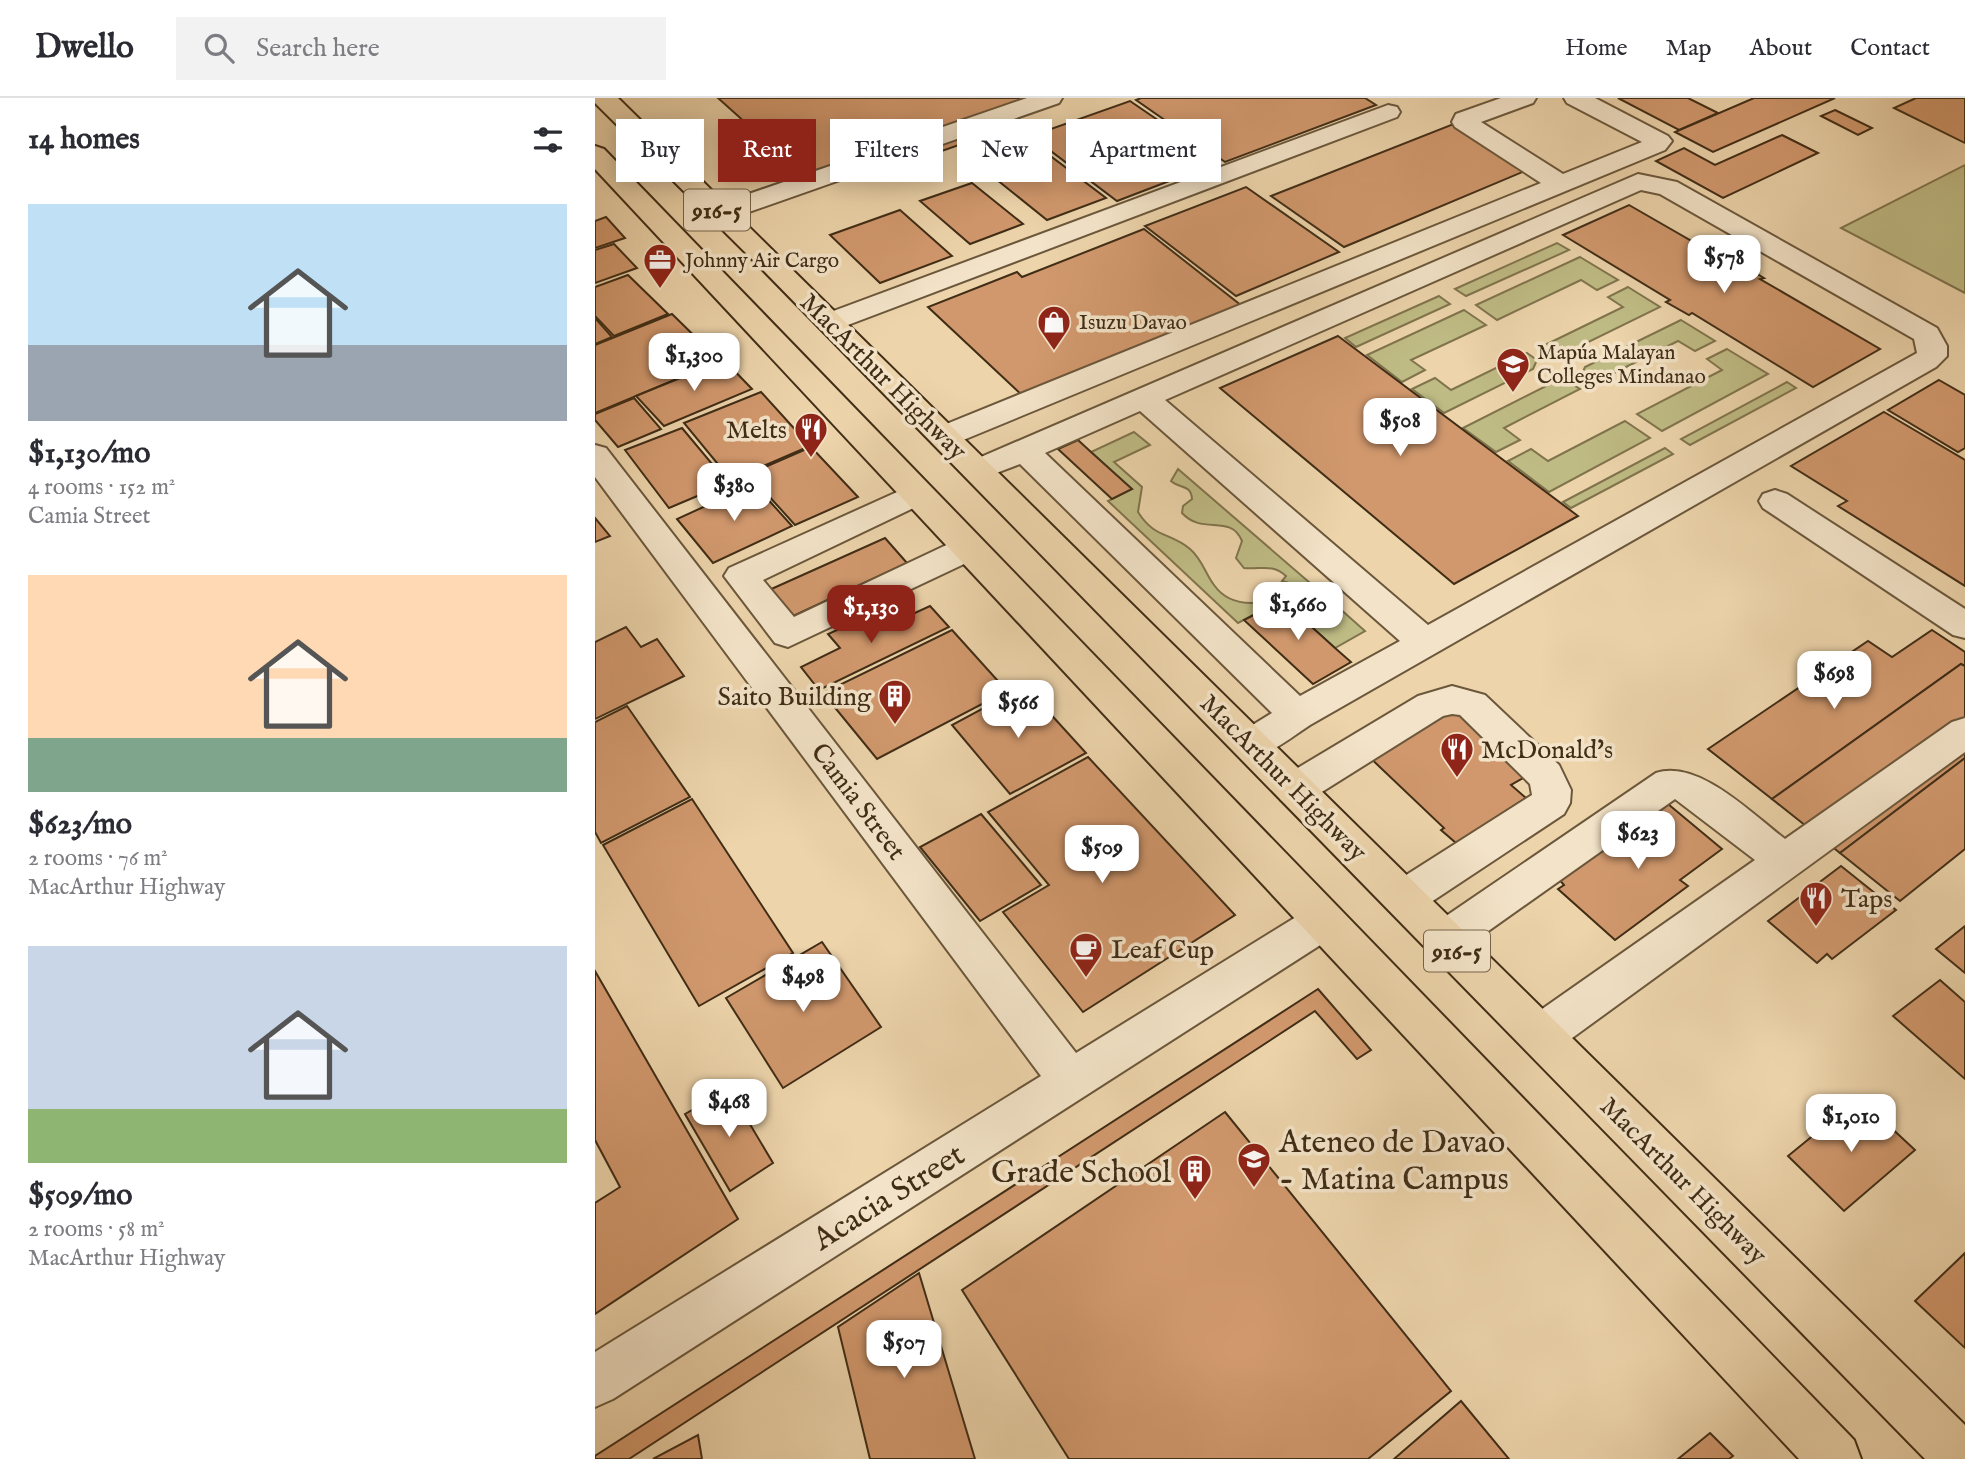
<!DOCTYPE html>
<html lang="en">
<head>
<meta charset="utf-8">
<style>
	body { margin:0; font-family:"IM FELL English",serif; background:#f2f2f3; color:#2b2b33; height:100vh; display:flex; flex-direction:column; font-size:26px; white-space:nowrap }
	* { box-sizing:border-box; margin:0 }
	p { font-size:23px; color:#7c7c81 }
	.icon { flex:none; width:38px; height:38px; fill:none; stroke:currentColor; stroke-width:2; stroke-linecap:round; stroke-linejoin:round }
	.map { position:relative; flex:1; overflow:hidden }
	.drawer { display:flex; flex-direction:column; background:#fff; width:595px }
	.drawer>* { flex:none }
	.guide { position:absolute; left:21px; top:21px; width:665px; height:63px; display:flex; gap:14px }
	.price { position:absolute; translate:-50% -60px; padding:0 16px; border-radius:14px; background:#fff; color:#222; font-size:23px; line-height:46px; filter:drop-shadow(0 2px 4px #0008) }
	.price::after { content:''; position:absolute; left:50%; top:42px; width:21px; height:16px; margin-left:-10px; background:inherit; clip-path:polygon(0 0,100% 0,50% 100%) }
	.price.current { background:#8f2418; color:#fff }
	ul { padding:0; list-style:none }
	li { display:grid; align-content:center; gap:14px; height:371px; padding:0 28px }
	li span { display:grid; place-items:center; height:217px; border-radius:0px; color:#555 }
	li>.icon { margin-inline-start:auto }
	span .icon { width:126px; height:126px; fill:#fffc; stroke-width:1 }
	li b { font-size:30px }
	h2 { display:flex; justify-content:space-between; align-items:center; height:84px; padding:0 28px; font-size:30px }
	.pill { padding:0 24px; border-radius:0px; background:#fff; box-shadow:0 4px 18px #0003; font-size:24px; line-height:63px }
	.pill.current { background:#8f2418; color:#fff }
	header { display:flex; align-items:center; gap:42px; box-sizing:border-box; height:98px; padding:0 35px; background:#fff; border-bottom:2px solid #e1e1e2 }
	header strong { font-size:33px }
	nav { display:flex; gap:38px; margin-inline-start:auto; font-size:24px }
	.search { width:490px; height:63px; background:#f2f2f3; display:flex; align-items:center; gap:18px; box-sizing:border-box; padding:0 24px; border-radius:0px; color:#7c7c81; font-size:26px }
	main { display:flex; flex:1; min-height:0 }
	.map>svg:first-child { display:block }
	.green { fill:#bfbb84; stroke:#80744d; stroke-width:2 }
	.building { fill:#d1986d; stroke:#402d16; stroke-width:2 }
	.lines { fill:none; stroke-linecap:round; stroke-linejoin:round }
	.minor-casing { stroke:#6b573b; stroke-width:4 }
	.major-casing { stroke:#402d16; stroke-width:4 }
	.minor { fill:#f3e3c8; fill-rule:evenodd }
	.major { fill:#edd4ab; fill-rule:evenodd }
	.labels { text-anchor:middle; stroke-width:7; stroke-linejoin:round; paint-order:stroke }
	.far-poi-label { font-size:21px; fill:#402d16; stroke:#f3e3c8; text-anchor:start }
	.shield { fill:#f3e3c8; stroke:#76644b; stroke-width:2 }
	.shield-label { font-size:24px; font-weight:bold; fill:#402d16 }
	.street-label { font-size:26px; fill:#402d16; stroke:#f3e3c8 }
	.poi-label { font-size:26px; fill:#402d16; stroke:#f3e3c8; text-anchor:start }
	.near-poi-label { font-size:32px; fill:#402d16; stroke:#f3e3c8; text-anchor:start }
	.near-street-label { font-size:32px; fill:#402d16; stroke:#f3e3c8 }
</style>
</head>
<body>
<header>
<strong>Dwello</strong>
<div class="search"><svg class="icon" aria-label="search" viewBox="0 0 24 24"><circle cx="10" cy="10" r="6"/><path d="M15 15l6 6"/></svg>Search here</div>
<nav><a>Home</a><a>Map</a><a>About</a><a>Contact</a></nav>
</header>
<main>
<section class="drawer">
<h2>14 homes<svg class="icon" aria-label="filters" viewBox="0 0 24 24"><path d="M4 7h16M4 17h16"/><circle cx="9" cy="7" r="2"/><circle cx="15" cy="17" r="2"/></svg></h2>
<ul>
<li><span style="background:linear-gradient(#bfe0f5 65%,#9aa5b1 0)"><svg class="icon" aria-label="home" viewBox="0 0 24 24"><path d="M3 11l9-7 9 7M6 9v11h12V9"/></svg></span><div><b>$1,130/mo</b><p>4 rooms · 152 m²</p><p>Camia Street</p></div></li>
<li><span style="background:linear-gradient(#ffd9b3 75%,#7fa58c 0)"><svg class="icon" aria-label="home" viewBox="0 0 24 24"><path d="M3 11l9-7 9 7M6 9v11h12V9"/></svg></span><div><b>$623/mo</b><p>2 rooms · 76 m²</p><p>MacArthur Highway</p></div></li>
<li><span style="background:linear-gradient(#c9d6e8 75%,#8fb573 0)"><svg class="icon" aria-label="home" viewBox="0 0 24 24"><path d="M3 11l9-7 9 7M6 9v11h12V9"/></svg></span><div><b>$509/mo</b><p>2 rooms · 58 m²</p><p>MacArthur Highway</p></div></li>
</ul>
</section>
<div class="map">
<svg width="1370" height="1361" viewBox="0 0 1370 1361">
	<rect width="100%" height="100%" fill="#edd4ab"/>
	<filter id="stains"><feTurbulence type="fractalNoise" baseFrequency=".00286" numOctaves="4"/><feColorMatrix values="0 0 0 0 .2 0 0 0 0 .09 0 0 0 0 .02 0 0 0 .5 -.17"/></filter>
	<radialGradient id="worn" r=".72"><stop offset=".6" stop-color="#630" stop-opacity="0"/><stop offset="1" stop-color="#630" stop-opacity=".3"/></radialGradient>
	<!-- green -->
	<g class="green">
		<polygon points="1370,67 1370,195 1246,130"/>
		<polygon points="962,145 974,152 871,198 860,191"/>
		<polygon points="985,159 1023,182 1002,192 986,182 902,222 881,207"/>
		<polygon points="1033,189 1065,209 971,255 953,256 944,250 1028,209 1013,199"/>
		<polygon points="844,198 855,206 761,249 750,240"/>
		<polygon points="869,212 891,227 816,262 830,272 807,284 772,257"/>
		<polygon points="1086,222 1120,243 1100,253 1083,243 997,286 986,278 990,269"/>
		<polygon points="1132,251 1173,276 1067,333 1042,316 1127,272 1112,261"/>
		<polygon points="932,255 942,262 938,271 849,315 817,291 840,280 856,292"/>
		<polygon points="1192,284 1201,290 1095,347 1086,341"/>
		<polygon points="957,285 975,285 985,291 909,330 925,342 901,354 868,330"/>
		<polygon points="1030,323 1055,340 954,394 913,363 936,351 953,363"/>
		<path d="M539,334L555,347L519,364L547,389L543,414C560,441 575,434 595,451C607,461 610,475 619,487C638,514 673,505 699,496L726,520L744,510L770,533L740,550L687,502L643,525L513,403L537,391L496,354Z"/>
		<polygon points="1070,350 1078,356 976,410 968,404"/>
		<path d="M583,371L715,485L703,488L687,483L691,478C677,465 665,472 649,470L641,460L647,443C635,415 608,438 587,415L588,408L597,401C596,386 585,391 576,383Z"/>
	</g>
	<!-- building -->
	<g class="building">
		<polygon points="123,0 436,0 381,19 401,34 347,53 327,38 210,78"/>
		<polygon points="546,0 770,0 781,7 630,64 541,2"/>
		<polygon points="1023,0 1093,0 1123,15 1084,32"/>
		<polygon points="1159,0 1240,0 1118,54 1080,34"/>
		<polygon points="1321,0 1370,0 1370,45 1299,10"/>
		<polygon points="535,3 624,64 522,103 436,38"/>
		<polygon points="1240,12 1277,30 1263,37 1226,18"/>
		<polygon points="861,25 937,70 749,149 676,98"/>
		<polygon points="1187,37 1223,55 1128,100 1061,63 1089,50 1120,67"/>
		<polygon points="433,41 511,100 452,122 376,61"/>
		<polygon points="377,85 428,126 375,146 325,103"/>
		<polygon points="651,89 744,154 641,198 550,128"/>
		<polygon points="1034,107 1140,168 1144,165 1169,180 1165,181 1285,251 1218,289 1097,215 1094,217 1071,204 1075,202 968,137"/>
		<polygon points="305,112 357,158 285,185 235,137"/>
		<polygon points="11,119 30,140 0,150 0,123"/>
		<polygon points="549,131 647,208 430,300 333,209 422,174 427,179"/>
		<polygon points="19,146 42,170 0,185 0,152"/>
		<polygon points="33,177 73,216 19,238 0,218 0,189"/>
		<polygon points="77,216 125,263 0,315 0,247"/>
		<polygon points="0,220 17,239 0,246"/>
		<polygon points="743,238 983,418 859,486 625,290"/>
		<polygon points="129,262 157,291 69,328 41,298"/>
		<polygon points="1344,282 1370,297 1370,350 1363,354 1293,312"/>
		<polygon points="166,294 215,348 136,382 89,325"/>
		<polygon points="39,300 66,331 23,349 0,322 0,316"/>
		<polygon points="1289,314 1370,362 1370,488 1243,408 1252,403 1196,368"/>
		<polygon points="87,330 133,385 74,410 30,352"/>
		<polygon points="483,342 496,354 537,391 517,401 463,351"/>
		<polygon points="216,349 263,399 200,427 154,376"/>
		<polygon points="159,386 197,428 118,465 82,421"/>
		<polygon points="0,420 15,438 0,444"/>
		<polygon points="290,440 312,465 194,520 172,493"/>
		<polygon points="687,502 740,550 756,564 718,586 649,522"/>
		<polygon points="335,508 354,529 224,592 206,569 245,550 233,536 273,518 285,531"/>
		<polygon points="31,529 46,549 62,541 89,578 0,621 0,544"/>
		<polygon points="357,532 412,593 282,661 228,595"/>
		<polygon points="1337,532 1370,554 1370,568 1366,566 1177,701 1113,651 1273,543 1297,559"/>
		<polygon points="1366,566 1370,568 1370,660 1245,755 1177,701"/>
		<polygon points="430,588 491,655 415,696 357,627"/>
		<polygon points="32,608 95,699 6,745 0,734 0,624"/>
		<polygon points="873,611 935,676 916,687 931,700 861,745 846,732 849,730 769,654 830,617"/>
		<polygon points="493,659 640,817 488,914 408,814 454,787 393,714"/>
		<polygon points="1370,660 1370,751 1305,803 1245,755"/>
		<polygon points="97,701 198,855 104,908 8,747"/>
		<polygon points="1073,706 1127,751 1085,782 1093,788 1020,842 963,791 969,787 963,780"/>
		<polygon points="386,716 446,787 385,823 325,749"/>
		<polygon points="1246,768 1301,812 1237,861 1232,856 1222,865 1173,823"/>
		<polygon points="1370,828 1370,875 1341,851"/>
		<polygon points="227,844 286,929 188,990 131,900"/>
		<polygon points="0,873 143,1121 0,1216 0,1105 25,1089 0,1042"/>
		<polygon points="1345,882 1370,904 1370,981 1298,918"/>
		<polygon points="723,891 776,952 762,961 720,913 34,1361 0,1361 0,1358"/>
		<polygon points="134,991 178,1065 135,1093 90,1016"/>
		<polygon points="1264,1000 1320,1052 1249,1113 1193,1058"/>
		<polygon points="630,1014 856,1293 773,1361 474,1361 367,1192"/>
		<polygon points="1370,1155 1370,1250 1320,1203"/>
		<polygon points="324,1175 380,1361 275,1361 243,1229"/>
		<polygon points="866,1303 914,1361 799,1361"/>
		<polygon points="1115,1335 1138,1358 1134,1361 1083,1361"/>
		<polygon points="103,1337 107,1361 58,1361"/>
	</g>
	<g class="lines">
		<defs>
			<g id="minor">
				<polygon points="432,0 467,0 464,5 134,121 125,123 116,121 112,115 116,109"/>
				<polygon points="906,0 941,0 938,5 886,24 968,76 1047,44 972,5 969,0 1000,0 1073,38 1077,43 1070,52 361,345 350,348 339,345 334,338 339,331 946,85 860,29 857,24 861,16"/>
				<polygon points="793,7 802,9 805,14 802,19 245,230 235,233 225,230 221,224 225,218"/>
				<path d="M1043,76L1082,84L1342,230L1352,248V258L1341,269L715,627C693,641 669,664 643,656L637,646L643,636L677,615L425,366L383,382L372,379L367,372L372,365ZM1046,92L1065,96L1319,241L1322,255L833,527L570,302ZM545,313L805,543L705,598L450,355Z"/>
				<polygon points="0,347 11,350 481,955 714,811 729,806 744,811 750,823 744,835 18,1301 0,1309 0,1254 446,978 0,379"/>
				<polygon points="322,385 333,389 338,396 333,403 168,482 199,519 362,442 374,439 386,442 391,450 386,458 193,549 180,545 129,478 134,470"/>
				<polygon points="1180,392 1192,396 1370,511 1370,540 1358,537 1168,410 1164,403 1168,396"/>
				<polygon points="857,588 890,597 964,667 976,692 975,705 969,716 824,812 809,817 794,812 788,800 794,788 937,697 935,686 865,617 857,616 848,618 714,702 700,706 686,702 681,691 686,680 823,598"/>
				<path d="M1370,620V654L962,951L946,956L930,951L924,937L930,923L1160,762L1080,701L865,853L850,858L835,853L829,841L835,829L1061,675C1104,661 1158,717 1190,741L1357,624Z"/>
			</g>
			<g id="major">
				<polygon points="0,0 23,0 1370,1327 1370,1361 1330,1361 164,168 0,5"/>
				<polygon points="0,48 9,51 1259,1342 1266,1361 1204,1361 0,71"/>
			</g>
		</defs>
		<!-- minor casing -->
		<use href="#minor" class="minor-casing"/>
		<!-- major casing -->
		<use href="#major" class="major-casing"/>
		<!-- minor -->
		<use href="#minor" class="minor"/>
		<!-- major -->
		<use href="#major" class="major"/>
	</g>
	<!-- icons -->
	<defs>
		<symbol id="office-pin" viewBox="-11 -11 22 30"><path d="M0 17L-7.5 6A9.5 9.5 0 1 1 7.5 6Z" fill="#8f2418" stroke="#f3e3c8"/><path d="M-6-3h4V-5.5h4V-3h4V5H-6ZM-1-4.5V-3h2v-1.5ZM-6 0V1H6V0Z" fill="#fff"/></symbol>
		<symbol id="shop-pin" viewBox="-11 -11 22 30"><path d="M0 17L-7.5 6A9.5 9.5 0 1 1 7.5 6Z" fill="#8f2418" stroke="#f3e3c8"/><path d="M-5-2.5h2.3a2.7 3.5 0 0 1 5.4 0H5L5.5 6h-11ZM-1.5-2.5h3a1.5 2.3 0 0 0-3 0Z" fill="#fff"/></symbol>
		<symbol id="university-pin" viewBox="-11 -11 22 30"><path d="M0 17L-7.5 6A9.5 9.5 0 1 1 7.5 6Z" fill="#8f2418" stroke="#f3e3c8"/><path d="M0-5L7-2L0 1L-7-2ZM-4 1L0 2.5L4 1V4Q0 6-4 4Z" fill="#fff"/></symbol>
		<symbol id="restaurant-pin" viewBox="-11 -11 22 30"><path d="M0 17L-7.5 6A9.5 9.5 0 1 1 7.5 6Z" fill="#8f2418" stroke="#f3e3c8"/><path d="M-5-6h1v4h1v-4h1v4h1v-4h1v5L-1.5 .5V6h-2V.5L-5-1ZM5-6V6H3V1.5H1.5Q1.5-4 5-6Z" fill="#fff"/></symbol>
		<symbol id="building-pin" viewBox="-11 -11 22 30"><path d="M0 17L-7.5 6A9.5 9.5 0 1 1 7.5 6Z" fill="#8f2418" stroke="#f3e3c8"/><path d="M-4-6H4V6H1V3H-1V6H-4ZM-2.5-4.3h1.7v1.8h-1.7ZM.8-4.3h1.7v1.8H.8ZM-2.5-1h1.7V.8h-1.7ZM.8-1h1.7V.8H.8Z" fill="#fff"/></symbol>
		<symbol id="cafe-pin" viewBox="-11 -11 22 30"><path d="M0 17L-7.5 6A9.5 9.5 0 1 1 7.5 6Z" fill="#8f2418" stroke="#f3e3c8"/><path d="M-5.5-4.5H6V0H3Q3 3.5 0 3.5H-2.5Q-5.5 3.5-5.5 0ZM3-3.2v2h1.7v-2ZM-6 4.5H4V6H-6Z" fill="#fff"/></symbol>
		<symbol id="school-pin" viewBox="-11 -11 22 30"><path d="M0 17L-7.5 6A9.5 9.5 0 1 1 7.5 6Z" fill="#8f2418" stroke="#f3e3c8"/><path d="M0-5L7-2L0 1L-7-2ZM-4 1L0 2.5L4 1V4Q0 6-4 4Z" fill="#fff"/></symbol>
	</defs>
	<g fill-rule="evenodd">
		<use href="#office-pin" x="46" y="143" width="38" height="52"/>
		<use href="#shop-pin" x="440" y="205" width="38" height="52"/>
		<use href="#university-pin" x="899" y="247" width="38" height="52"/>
		<use href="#restaurant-pin" x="197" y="312" width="38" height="52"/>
		<use href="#building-pin" x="281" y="579" width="38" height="52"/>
		<use href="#restaurant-pin" x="843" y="632" width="38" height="52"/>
		<use href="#restaurant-pin" x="1202" y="781" width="38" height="52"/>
		<use href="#cafe-pin" x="472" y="832" width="38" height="52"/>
		<use href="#school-pin" x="640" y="1042" width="38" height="52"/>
		<use href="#building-pin" x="581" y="1054" width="38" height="52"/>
	</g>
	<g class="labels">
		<!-- far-poi labels -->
		<g class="far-poi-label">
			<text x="90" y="169">Johnny Air Cargo</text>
			<text x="484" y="231">Isuzu Davao</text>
			<text x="942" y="261">Mapúa Malayan<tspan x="942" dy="24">Colleges Mindanao</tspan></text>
		</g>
		<!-- shield labels -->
		<g class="shield">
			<rect x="89" y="91.5" width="66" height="41" rx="5"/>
			<rect x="829" y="832.5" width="66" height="41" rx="5"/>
		</g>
		<g class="shield-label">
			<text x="122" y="120">916-5</text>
			<text x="862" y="861">916-5</text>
		</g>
		<!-- street labels -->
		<g class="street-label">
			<text transform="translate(289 278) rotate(45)" y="9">MacArthur Highway</text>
			<text transform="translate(689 679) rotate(45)" y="9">MacArthur Highway</text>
			<text transform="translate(264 703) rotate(53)" y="9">Camia Street</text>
			<text transform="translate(1089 1082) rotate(45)" y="9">MacArthur Highway</text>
		</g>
		<!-- poi labels -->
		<g class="poi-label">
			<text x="192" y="340" text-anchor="end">Melts</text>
			<text x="276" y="607" text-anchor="end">Saito Building</text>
			<text x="886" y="660">McDonald's</text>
			<text x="1246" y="809">Taps</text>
			<text x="516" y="860">Leaf Cup</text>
		</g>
		<!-- near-poi labels -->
		<g class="near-poi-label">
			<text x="684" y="1054">Ateneo de Davao<tspan x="684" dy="37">- Matina Campus</tspan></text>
			<text x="576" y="1084" text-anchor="end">Grade School</text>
		</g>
		<!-- near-street labels -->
		<g class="near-street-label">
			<text transform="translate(293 1098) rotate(-32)" y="11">Acacia Street</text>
		</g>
	</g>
	<rect width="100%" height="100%" filter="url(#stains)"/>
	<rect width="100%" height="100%" fill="url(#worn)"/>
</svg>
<b class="price" style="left:1129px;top:197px">$578</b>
<b class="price" style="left:99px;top:295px">$1,300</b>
<b class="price" style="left:805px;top:360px">$508</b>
<b class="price" style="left:139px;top:425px">$380</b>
<b class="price" style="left:703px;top:544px">$1,660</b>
<b class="price current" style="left:276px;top:547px">$1,130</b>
<b class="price" style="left:1239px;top:613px">$698</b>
<b class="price" style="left:423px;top:642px">$566</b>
<b class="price" style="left:1043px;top:773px">$623</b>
<b class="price" style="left:507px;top:787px">$509</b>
<b class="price" style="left:208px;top:916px">$498</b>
<b class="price" style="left:134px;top:1041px">$468</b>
<b class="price" style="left:1256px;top:1056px">$1,010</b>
<b class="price" style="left:309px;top:1282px">$507</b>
<div class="guide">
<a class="pill">Buy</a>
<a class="pill current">Rent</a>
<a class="pill">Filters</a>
<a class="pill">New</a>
<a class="pill">Apartment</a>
</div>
</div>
</main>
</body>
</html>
